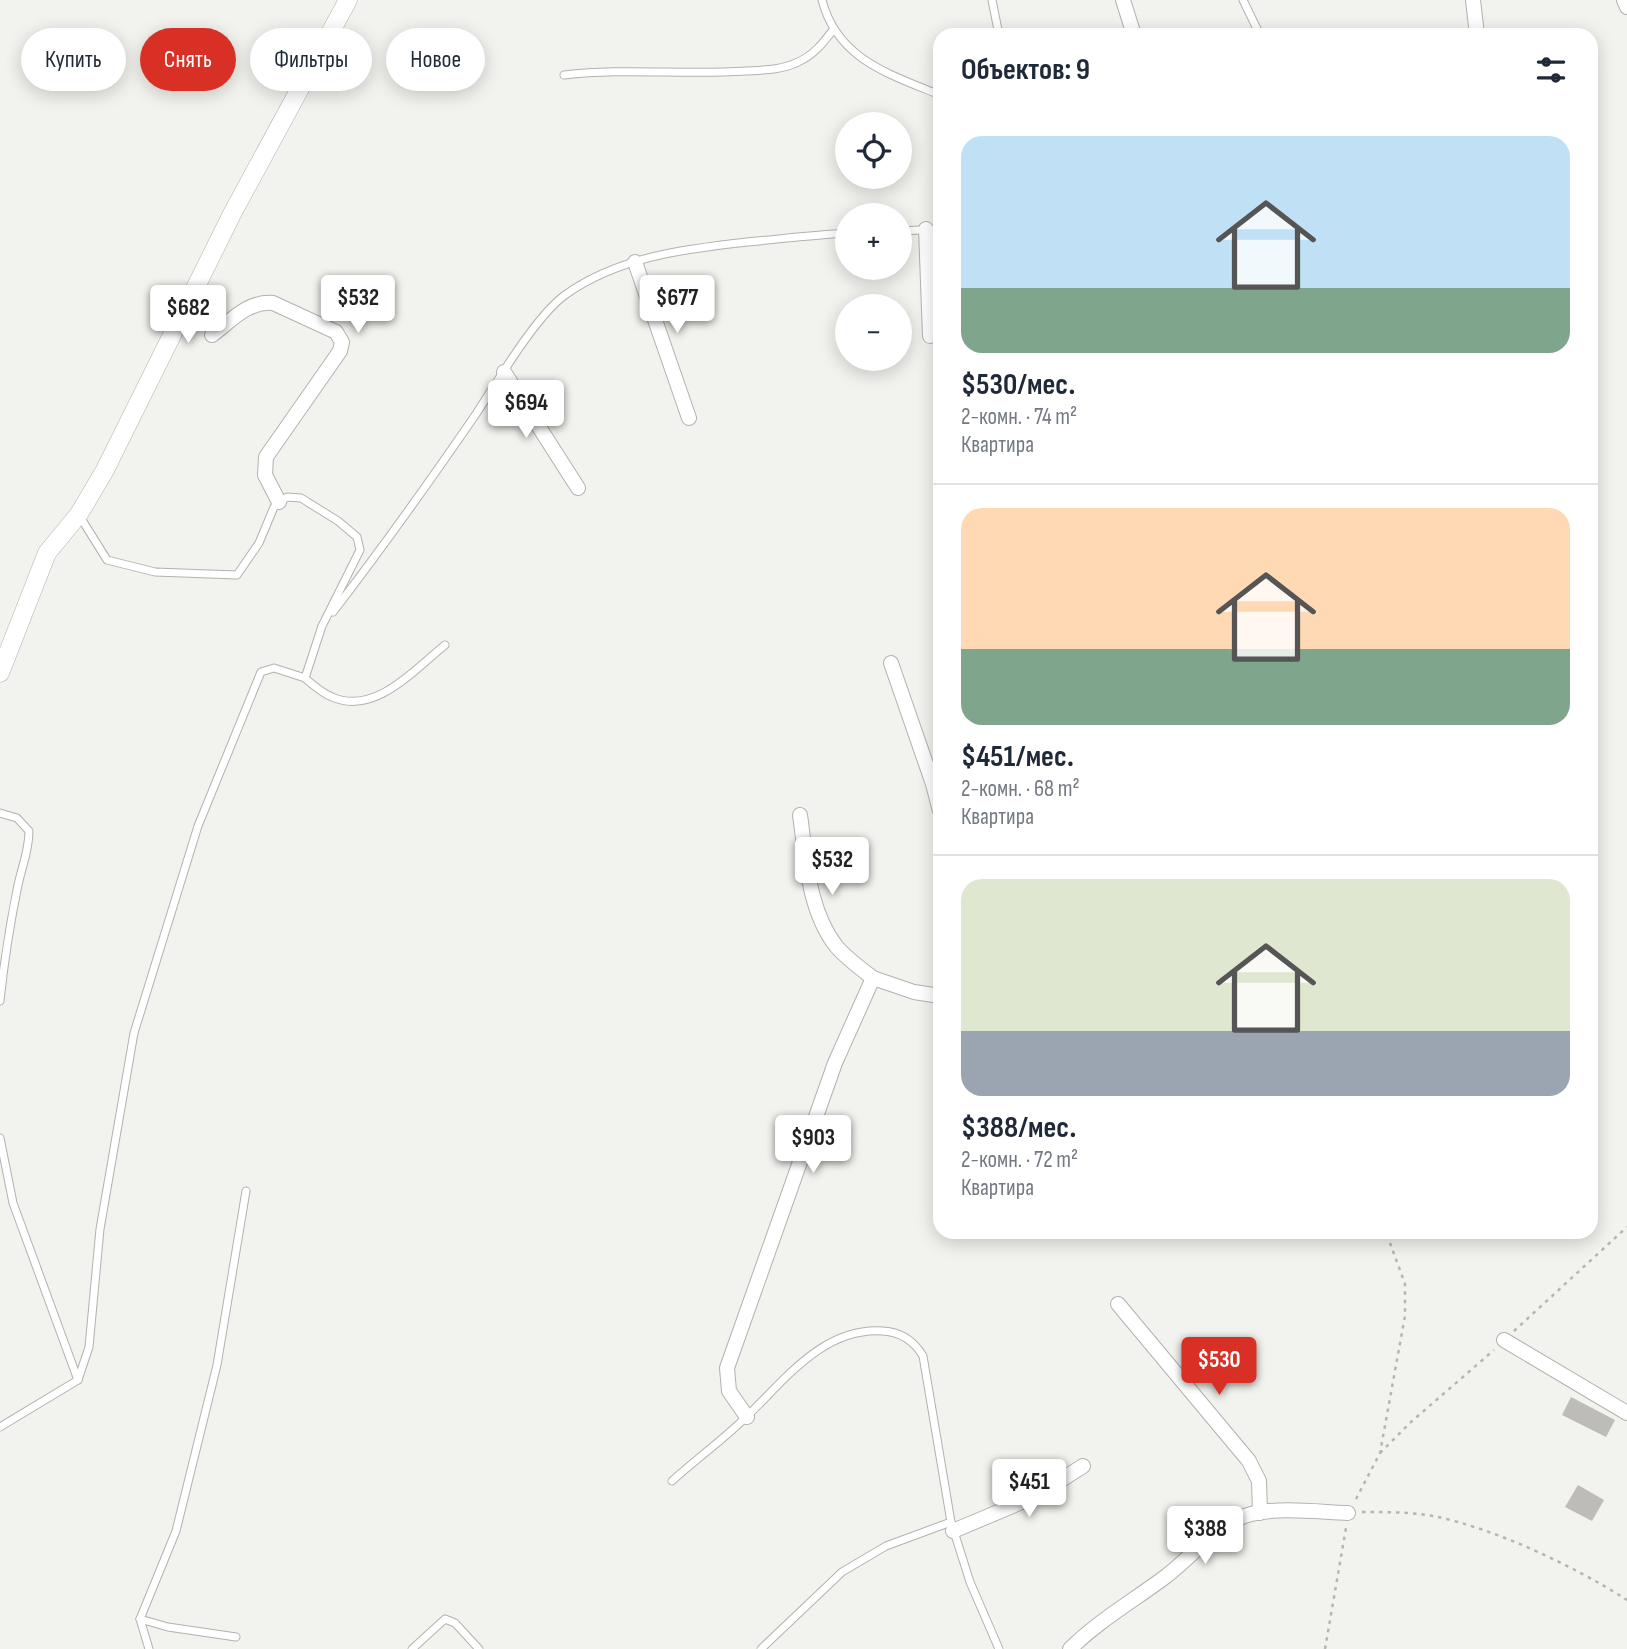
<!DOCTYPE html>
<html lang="ru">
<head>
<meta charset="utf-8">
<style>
	body { margin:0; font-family:"Sofia Sans Condensed",sans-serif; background:#f2f2f3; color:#1f2937; height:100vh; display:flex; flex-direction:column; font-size:26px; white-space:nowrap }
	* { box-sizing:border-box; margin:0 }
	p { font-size:23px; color:#747a83 }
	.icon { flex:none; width:38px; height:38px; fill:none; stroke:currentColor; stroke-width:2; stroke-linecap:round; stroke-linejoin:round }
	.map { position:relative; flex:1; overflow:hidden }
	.side { position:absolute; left:933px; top:28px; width:665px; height:1211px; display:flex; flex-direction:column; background:#fff; border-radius:21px; box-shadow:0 4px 18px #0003 }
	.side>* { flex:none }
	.top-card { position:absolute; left:21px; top:28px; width:665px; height:63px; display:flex; gap:14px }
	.fabs { position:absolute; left:835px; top:112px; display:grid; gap:14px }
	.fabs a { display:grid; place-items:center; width:77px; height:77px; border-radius:50%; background:#fff; box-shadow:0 4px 18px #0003; font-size:35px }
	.price { position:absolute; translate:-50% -60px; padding:0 16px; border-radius:7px; background:#fff; color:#222; font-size:23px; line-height:46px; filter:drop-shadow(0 2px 4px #0008) }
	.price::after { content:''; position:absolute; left:50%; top:42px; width:21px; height:16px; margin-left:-10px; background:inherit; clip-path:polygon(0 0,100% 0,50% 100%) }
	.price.selected { background:#d93025; color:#fff }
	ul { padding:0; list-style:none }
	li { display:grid; align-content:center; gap:14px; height:371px; padding:0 28px }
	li+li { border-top:2px solid #e0e1e3 }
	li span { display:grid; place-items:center; height:217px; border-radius:21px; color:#555 }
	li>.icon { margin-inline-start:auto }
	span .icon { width:126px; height:126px; fill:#fffc; stroke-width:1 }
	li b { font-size:30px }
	h2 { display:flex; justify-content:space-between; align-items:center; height:84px; padding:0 28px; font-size:30px }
	.pill { padding:0 24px; border-radius:32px; background:#fff; box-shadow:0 4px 18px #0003; font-size:24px; line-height:63px }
	.pill.selected { background:#d93025; color:#fff }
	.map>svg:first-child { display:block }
	.building { fill:#bdbcb8 }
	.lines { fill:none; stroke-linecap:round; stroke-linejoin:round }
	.service-casing { stroke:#b2b2ae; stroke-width:9 }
	.minor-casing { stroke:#b2b2ae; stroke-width:16 }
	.tertiary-casing { stroke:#b2b2ae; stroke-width:19 }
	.path { stroke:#b5b5b1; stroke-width:2.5; stroke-dasharray:3.5 5; stroke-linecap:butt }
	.service { stroke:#fff; stroke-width:7 }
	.minor { stroke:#fff; stroke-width:14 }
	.tertiary { stroke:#fff; stroke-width:18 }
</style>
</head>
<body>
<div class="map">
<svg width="1627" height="1649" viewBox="0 0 1627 1649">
	<rect width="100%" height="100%" fill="#f2f2ee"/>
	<!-- building -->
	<g class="building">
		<polygon points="1571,1397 1615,1420 1606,1437 1562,1415"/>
		<polygon points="1578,1485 1604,1500 1592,1521 1565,1507"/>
	</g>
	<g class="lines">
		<defs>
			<g id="service">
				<path d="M822,0C837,59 889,74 940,95"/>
				<polyline points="992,0 999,35"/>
				<polyline points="1243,0 1260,35"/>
				<path d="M564,75C624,68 685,75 746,71C763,70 782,70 798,62C814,55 823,43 833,30"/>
				<polyline points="900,231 940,229"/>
				<path d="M333,612C383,547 430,481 476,414C498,381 535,317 565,295C618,257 684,249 747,242C780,239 813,235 847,233"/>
				<path d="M305,678C313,685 322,693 332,697C375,716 415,669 445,645"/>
				<path d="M0,813L17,818L29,831C29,851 22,866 18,885C10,924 4,962 0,1001"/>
				<polyline points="0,1138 13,1203 78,1380"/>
				<polyline points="0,1427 78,1380 89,1347 100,1229 134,1033 198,826 261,672 274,668 305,678 322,626 360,550 357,537 338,521 301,498 287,497 274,507 259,543 237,575 155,572 107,560 79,515"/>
				<path d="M672,1481C695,1460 720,1442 742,1421C783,1383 821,1327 883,1331C901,1332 914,1341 923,1356L951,1522L970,1582L999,1649"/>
				<polyline points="140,1619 149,1649"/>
				<polyline points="236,1637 168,1627 140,1619 176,1531 217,1365 246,1191"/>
				<polyline points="412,1649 445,1619 455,1623 479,1649"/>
				<polyline points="761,1649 842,1572 886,1546 951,1522"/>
			</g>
			<g id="minor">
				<polyline points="1123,0 1134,35"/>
				<polyline points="1473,0 1477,35"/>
				<polyline points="1624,0 1627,7"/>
				<polyline points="926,229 930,336"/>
				<polyline points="635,262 689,418"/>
				<path d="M212,335C231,321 247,301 273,303L336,332L342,342L340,351L266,457L265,475L279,502"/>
				<polyline points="504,372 578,488"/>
				<polyline points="891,663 933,784 940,811"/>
				<path d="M800,815C806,857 808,910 836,946C846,958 860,968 873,978"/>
				<polyline points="1118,1304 1249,1461 1259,1481 1260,1513"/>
				<polyline points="1504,1340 1627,1413"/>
				<polyline points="747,1417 729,1391 727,1368 835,1063 873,978 914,992 940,996"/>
				<polyline points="953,1531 1036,1496 1083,1466"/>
				<path d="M1070,1649C1098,1621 1133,1601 1165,1577C1192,1557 1217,1523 1251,1514C1279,1507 1319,1512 1348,1513"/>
			</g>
			<polyline id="tertiary" points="0,673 47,553 79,514 105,470 233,212 348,0"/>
		</defs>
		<!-- service casing -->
		<use href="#service" class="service-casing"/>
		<!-- minor casing -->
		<use href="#minor" class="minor-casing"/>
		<!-- tertiary casing -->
		<use href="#tertiary" class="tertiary-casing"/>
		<!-- path -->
		<g class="path">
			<polyline points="1514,1331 1627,1227"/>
			<polyline points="1380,1453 1411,1422 1494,1350"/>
			<polyline points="1356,1499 1380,1453 1405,1316 1405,1284 1386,1232"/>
			<path d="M1362,1512C1386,1512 1409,1512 1433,1516C1494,1528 1574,1566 1627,1600"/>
			<polyline points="1325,1649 1346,1528"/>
		</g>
		<!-- service -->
		<use href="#service" class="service"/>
		<!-- minor -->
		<use href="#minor" class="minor"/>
		<!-- tertiary -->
		<use href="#tertiary" class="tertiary"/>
	</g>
</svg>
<div class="fabs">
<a><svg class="icon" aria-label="locate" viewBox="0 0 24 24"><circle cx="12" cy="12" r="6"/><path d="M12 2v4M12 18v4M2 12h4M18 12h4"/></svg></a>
<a>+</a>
<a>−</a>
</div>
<b class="price" style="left:358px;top:335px">$532</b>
<b class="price" style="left:677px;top:335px">$677</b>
<b class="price" style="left:188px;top:345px">$682</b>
<b class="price" style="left:526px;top:440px">$694</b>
<b class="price" style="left:832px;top:897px">$532</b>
<b class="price" style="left:813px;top:1175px">$903</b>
<b class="price selected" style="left:1219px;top:1397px">$530</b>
<b class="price" style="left:1029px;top:1519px">$451</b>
<b class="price" style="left:1205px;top:1566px">$388</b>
<div class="top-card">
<a class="pill">Купить</a>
<a class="pill selected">Снять</a>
<a class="pill">Фильтры</a>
<a class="pill">Новое</a>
</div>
<section class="side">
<h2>Объектов: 9<svg class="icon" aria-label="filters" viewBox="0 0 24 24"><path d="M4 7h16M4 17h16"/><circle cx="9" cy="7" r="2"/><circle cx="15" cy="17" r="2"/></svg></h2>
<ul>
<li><span style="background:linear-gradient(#bfe0f5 70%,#7fa58c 0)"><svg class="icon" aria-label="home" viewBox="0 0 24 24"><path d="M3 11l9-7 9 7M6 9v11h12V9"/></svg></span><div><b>$530/мес.</b><p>2-комн. · 74 m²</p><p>Квартира</p></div></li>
<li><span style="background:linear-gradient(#ffd9b3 65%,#7fa58c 0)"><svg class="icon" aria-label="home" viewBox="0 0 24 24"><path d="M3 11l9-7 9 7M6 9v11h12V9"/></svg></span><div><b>$451/мес.</b><p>2-комн. · 68 m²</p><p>Квартира</p></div></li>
<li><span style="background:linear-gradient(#dfe7d0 70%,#9aa5b1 0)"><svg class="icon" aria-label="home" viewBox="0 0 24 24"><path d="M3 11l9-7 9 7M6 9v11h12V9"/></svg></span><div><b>$388/мес.</b><p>2-комн. · 72 m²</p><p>Квартира</p></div></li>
</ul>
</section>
</div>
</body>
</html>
